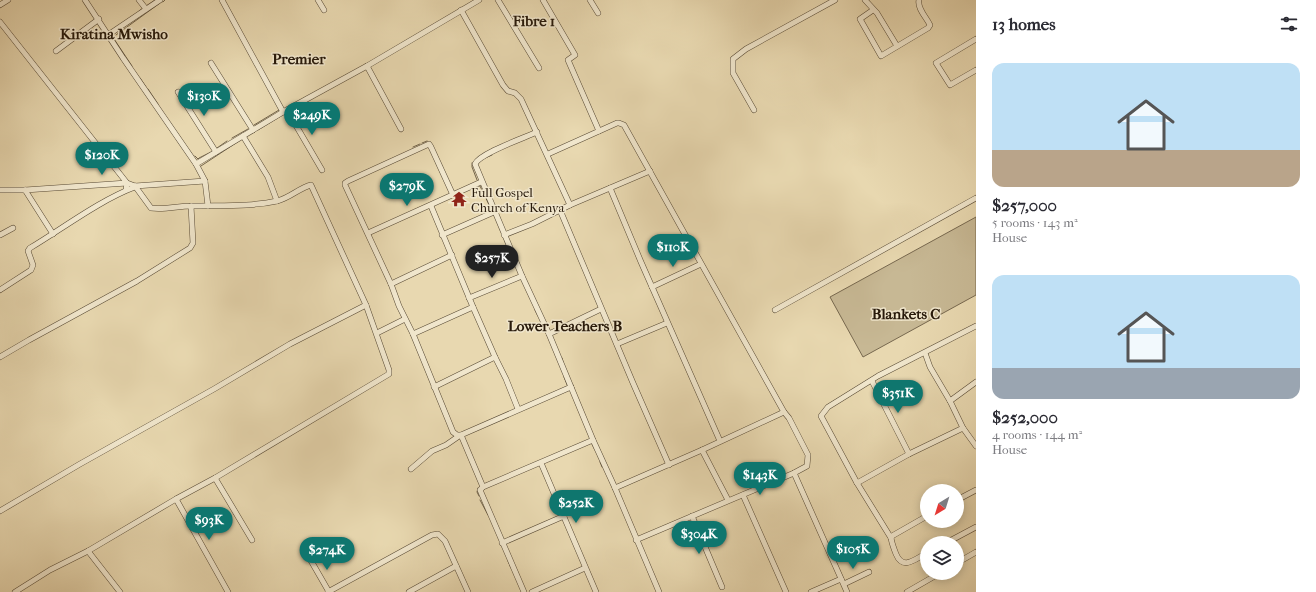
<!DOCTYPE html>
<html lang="en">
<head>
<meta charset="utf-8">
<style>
	body { margin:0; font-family:"IM FELL French Canon",serif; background:#f7f7f7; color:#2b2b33; height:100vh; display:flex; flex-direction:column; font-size:15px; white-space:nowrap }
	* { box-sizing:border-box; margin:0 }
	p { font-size:13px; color:#7c7c81 }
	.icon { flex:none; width:22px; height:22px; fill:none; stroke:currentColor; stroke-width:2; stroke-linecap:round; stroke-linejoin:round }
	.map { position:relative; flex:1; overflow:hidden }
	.details { display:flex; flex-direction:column; background:#fff; width:340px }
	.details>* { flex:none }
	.needle { width:26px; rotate:218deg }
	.tools { position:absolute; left:920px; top:484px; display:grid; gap:8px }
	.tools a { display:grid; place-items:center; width:44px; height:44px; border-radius:50%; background:#fff; box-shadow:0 2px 10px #0003; font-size:20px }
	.price { position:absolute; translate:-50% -34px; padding:0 9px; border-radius:14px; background:#0f766e; color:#fff; font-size:13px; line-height:26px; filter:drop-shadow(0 1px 2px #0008) }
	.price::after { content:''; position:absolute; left:50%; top:24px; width:12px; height:9px; margin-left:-6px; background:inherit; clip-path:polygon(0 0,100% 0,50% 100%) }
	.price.active { background:#222; color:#fff }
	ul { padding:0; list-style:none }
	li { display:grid; align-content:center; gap:8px; height:212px; padding:0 16px }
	li span { display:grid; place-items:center; height:124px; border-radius:12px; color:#555 }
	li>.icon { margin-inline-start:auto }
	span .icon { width:72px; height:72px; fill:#fffc; stroke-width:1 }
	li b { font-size:17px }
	h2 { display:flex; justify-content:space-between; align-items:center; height:48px; padding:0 16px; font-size:17px }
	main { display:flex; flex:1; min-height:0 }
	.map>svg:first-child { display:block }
	.green { fill:#c7b894; stroke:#77684f }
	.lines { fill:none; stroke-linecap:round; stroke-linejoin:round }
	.stream { stroke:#73654c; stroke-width:1 }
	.street-casing { stroke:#574934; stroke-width:6 }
	.street { stroke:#f0e6cc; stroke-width:5 }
	.labels { text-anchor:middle; stroke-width:3; stroke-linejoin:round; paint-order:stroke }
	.poi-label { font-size:13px; fill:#27190a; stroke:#f0e6cc; text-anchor:start }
	.quarter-label { font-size:15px; font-weight:bold; fill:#27190a; stroke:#f0e6cc }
</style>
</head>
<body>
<main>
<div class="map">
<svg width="976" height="592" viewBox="0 0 976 592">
	<rect width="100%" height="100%" fill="#e8d8b0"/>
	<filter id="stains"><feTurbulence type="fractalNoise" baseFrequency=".005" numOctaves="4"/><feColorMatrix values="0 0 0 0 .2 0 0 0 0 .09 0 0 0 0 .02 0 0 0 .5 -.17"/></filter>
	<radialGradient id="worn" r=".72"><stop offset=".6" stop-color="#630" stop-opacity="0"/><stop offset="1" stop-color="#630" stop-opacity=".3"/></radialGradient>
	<!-- green -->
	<polygon class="green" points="976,217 976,295 863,357 830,297"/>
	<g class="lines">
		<!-- stream -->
		<g class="stream">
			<polyline points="163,2 165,0"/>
			<polyline points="146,6 155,0"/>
			<polyline points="139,11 143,8"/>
			<polyline points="116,35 160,3"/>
			<polyline points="114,39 132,66"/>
			<polyline points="140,78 146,87"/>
			<polyline points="148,89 158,104"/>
			<polyline points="291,111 300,105"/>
			<polyline points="254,125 279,110"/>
			<polyline points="258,130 286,113"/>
			<polyline points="232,138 248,129"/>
			<polyline points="422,143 427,141"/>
			<polyline points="413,147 420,144"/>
			<polyline points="217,148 227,141"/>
			<polyline points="188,149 191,152"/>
			<polyline points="195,156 198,159 199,158 213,151"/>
			<polyline points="485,158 492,155"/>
			<polyline points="472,163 472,167 477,180"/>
			<polyline points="201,166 242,139"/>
			<polyline points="477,186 480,186 492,211"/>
			<polyline points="535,310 538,316"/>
			<polyline points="562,358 563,362"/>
			<polyline points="564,377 568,387"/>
			<polyline points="573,385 574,388"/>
			<polyline points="592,444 595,450"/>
			<polyline points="600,462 602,467"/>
			<polyline points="478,488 477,492 479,496"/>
			<polyline points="480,500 488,515"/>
			<polyline points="508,561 511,568"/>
		</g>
		<defs>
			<g id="street">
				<polyline points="85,0 123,58 196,164 205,181 208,206"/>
				<polyline points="139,0 146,9"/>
				<polyline points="222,0 283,112"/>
				<polyline points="318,0 324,10"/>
				<polyline points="498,0 539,68"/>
				<polyline points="543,0 575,55 568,60 599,131"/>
				<polyline points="590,0 598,13"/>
				<polyline points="865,0 877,13 897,46"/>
				<polyline points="0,5 8,0"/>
				<polyline points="461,10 503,85 508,91 515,93 521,99 570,205"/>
				<path d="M873,10L860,19L881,56L928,28L930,25C926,17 917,8 919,0"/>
				<polyline points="0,22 127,183 126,190"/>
				<polyline points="108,35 160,0"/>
				<polyline points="976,39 936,63 950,85 976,70"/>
				<polyline points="56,51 99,19"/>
				<polyline points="211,63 253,130"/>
				<polyline points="367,66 401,129"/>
				<polyline points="178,92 216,152"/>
				<polyline points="287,110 322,170"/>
				<polyline points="754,110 733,73 733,59 746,49 835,0"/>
				<path d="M537,132C524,138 480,153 475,164L522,276L549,334L593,440L615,488L659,592"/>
				<polyline points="243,136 268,177 277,201"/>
				<polyline points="548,154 617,123 619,123 624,125 784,412 702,450 615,488"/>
				<polyline points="196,164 283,112 367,66 479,0"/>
				<polyline points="610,188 641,262 720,441"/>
				<polyline points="0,190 25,190 127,183 135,186 205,181"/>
				<polyline points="25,190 53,234"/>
				<polyline points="453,195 431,147 429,144 348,181 345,183 345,185 391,284 399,306 413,334 453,432 457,435 461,435 571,387"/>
				<polyline points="431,206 473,307 495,357 506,379 518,409"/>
				<polyline points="560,210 633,383 669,465"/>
				<polyline points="368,233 481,182"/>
				<polyline points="0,235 13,228"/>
				<polyline points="442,235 494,212"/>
				<polyline points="504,235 532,224 570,205 650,171"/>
				<polyline points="391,284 452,255"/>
				<polyline points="652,287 701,264"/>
				<path d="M0,290L31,270L33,265L28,251L30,248C62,229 100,200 135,187"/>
				<polyline points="469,298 522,276"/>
				<polyline points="775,310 976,198"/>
				<polyline points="377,333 405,319"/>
				<polyline points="413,334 473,307"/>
				<polyline points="549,334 601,309"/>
				<polyline points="617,344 667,323"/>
				<polyline points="925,353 930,367 950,401 963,428 976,446"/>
				<polyline points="0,357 29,340 137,281 190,248 193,243 191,206"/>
				<polyline points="872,381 909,454"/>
				<polyline points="434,387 495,357"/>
				<polyline points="950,401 976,382"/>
				<polyline points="461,435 483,487"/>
				<polyline points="702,450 728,500"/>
				<polyline points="541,463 596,592"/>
				<polyline points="411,469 432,451 446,445 459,436"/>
				<polyline points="794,473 847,592"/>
				<polyline points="215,478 252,540"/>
				<polyline points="857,483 909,454 963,428"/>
				<polyline points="743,495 786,592"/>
				<polyline points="176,499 228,592"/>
				<polyline points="957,500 976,490"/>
				<polyline points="0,511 80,464 214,389 290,344 366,305"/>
				<polyline points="692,516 722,587"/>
				<path d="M927,516L892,536L891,538C892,544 894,549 896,554C903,571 915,559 927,553"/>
				<polyline points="891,538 857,483 821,416 828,407 878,376 976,326"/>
				<polyline points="636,540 794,473 807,466 808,455 789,418 784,412"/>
				<polyline points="502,543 564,516"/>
				<polyline points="946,543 976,527"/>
				<polyline points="88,551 120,592"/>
				<polyline points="310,559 329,592"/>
				<polyline points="957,563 976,552"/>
				<polyline points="844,584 869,572"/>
				<path d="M15,592L50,570L88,551L176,499L215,478L389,374V370L366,305L311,185C299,188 290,198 277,201C250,207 219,205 191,206C178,206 164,210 151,208L135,186"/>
				<polyline points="328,592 432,535 438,534 445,541 468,592"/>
				<polyline points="409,592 456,566"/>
				<polyline points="524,592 480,490 483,487 593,440"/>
				<polyline points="532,592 585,568"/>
				<polyline points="811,592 841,579"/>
				<polyline points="907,592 940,573"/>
			</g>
		</defs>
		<!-- street casing -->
		<use href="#street" class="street-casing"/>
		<!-- street -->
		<use href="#street" class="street"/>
	</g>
	<!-- icons -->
	<defs>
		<symbol id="temple-bare" viewBox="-9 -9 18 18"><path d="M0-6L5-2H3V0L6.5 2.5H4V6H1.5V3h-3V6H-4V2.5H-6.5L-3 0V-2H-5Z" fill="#8f2418" stroke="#f0e6cc" stroke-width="2.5" paint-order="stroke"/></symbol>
	</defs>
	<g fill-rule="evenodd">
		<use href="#temple-bare" x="448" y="188" width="22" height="22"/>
	</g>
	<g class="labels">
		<!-- poi labels -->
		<g class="poi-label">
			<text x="471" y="197">Full Gospel<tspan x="471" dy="15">Church of Kenya</tspan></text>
		</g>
		<!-- quarter labels -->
		<g class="quarter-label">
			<text x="534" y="26">Fibre 1</text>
			<text x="114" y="39">Kiratina Mwisho</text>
			<text x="299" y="64">Premier</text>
			<text x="906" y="319">Blankets C</text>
			<text x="565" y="331">Lower Teachers B</text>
		</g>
	</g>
	<rect width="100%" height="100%" filter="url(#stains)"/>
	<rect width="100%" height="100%" fill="url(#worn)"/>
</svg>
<div class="tools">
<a><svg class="needle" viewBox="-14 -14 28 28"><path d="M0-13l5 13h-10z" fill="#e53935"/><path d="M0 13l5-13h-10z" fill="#7c7c81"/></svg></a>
<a><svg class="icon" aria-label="layers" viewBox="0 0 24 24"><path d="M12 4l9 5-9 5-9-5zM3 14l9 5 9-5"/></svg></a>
</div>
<b class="price" style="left:204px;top:117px">$130K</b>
<b class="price" style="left:312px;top:136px">$249K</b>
<b class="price" style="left:102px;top:176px">$120K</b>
<b class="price" style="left:407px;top:207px">$279K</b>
<b class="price" style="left:673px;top:268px">$110K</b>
<b class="price active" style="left:492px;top:279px">$257K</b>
<b class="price" style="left:898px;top:414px">$351K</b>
<b class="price" style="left:760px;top:496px">$143K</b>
<b class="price" style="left:576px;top:524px">$252K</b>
<b class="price" style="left:209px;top:541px">$93K</b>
<b class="price" style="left:699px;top:555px">$304K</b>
<b class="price" style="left:853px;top:570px">$105K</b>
<b class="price" style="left:327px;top:571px">$274K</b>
</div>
<section class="details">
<h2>13 homes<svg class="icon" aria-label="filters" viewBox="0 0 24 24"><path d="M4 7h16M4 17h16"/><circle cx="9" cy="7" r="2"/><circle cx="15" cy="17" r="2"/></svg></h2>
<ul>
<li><span style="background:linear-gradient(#bfe0f5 70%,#b9a48a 0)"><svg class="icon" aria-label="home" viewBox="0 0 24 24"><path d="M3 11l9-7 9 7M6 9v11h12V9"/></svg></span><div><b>$257,000</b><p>5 rooms · 143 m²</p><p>House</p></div></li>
<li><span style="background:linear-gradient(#bfe0f5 75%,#9aa5b1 0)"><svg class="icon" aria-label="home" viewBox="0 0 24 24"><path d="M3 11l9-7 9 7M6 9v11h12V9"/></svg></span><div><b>$252,000</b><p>4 rooms · 144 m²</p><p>House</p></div></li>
</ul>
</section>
</main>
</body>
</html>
